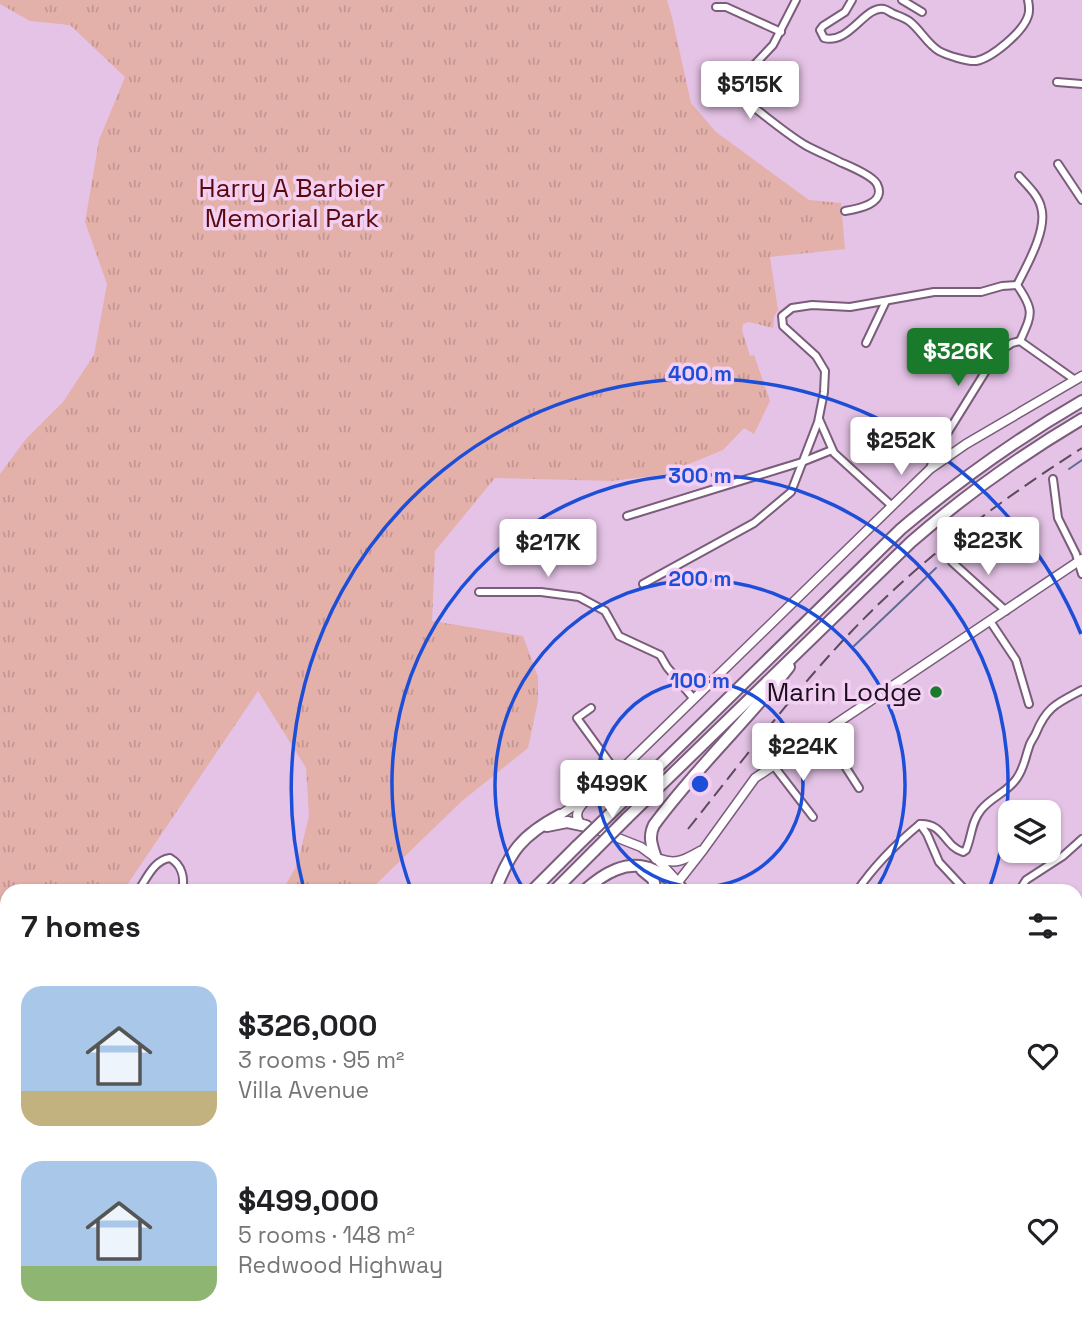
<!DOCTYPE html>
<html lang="en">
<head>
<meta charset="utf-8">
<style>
	body { margin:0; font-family:"Space Grotesk",sans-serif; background:#f2f2f2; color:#202124; height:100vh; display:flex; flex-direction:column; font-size:26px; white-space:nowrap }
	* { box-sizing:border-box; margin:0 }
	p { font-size:23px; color:#757577 }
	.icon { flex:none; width:38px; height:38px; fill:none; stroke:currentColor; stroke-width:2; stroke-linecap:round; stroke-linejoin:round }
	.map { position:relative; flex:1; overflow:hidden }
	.details { position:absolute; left:0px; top:884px; width:1083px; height:450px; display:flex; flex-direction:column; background:#fff; border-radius:21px 21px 0 0; box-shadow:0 2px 5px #0004 }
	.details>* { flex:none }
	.tools { position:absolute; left:998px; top:800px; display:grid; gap:14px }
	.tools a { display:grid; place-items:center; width:63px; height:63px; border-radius:14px; background:#fff; box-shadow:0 2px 5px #0004; font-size:35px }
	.price { position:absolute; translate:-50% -60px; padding:0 16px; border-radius:7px; background:#fff; color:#222; font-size:23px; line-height:46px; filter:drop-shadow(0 2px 4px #0008) }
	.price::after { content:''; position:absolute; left:50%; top:42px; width:21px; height:16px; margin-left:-10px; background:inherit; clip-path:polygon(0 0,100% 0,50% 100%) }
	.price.selected { background:#1a7a2b; color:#fff }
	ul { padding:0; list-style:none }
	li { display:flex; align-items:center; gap:21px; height:175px; padding:0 21px }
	li span { display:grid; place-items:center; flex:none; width:196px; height:140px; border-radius:21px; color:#555 }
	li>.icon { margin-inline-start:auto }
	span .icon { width:84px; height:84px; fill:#fffc; stroke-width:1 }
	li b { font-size:30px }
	h2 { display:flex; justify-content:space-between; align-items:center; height:84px; padding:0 21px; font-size:30px }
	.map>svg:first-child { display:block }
	.park { fill:url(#park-tufts) }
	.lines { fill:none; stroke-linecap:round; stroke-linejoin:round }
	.stream { stroke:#5f6c94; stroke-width:2 }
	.street-casing { stroke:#7a5c7b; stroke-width:10 }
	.secondary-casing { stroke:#7a5c7b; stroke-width:11 }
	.highway-casing { stroke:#7a5c7b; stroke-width:14 }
	.street { stroke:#fff; stroke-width:6 }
	.secondary { stroke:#fff; stroke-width:8 }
	.highway { stroke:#fff; stroke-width:10 }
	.rail { stroke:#5d4a5d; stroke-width:2; stroke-dasharray:14 7; stroke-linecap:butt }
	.highway-bridge-casing { stroke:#7a5c7b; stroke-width:14; stroke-linecap:butt }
	.highway-bridge { stroke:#fff; stroke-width:10 }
	.ring { fill:none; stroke:#1d4ed8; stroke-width:3.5 }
	.poi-dot { fill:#1a7a2b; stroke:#f3d0f3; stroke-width:2.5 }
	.labels { text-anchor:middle; stroke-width:7; stroke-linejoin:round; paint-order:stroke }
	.park-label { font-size:26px; fill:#5b090c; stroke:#f3d0f3 }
	.poi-label { font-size:26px; fill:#1a0e1a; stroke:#f3d0f3; text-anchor:end }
	.centre { fill:#1d4ed8; stroke:#f3d0f3; stroke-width:3.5 }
	.ring-label { font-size:21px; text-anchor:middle; font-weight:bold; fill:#1d4ed8; stroke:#f3d0f3; stroke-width:7; stroke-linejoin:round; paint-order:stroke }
</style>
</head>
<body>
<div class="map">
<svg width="1082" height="1333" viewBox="0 0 1082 1333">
	<defs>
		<pattern id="park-tufts" width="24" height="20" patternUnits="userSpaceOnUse" patternTransform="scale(1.75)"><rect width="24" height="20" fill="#e4b0aa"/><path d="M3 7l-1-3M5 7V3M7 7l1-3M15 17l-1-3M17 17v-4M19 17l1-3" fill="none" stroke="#c39692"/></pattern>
	</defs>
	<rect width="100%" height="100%" fill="#e5c3e6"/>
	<!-- park -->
	<polygon class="park" points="0,0 667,0 672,17 691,103 716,132 809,200 841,203 845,249 770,257 778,310 774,317 773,328 749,322 743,324 742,330 750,356 754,355 770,401 754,434 744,428 723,450 662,475 611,481 495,478 435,551 432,621 523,636 538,677 538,701 528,748 462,801 369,891 282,891 297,865 309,816 306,768 258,691 123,891 7,891 7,1042 0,1040 0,474 26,439 63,402 94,355 107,284 85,222 99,140 125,77 70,25 30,21 0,4"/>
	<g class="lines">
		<!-- stream -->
		<g class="stream">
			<polyline points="1069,469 1082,460"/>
			<polyline points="854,646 936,568"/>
		</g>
		<defs>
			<g id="street">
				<path d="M796,0L773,45L738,82L736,89L739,96C761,112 782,131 805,145C816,151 828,156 840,162C849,166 872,175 877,184C887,204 857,209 845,211"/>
				<path d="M852,0L845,12L823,26L820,30L824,38C849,45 865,5 884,9C888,10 891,13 894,14C899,16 905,18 909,21C920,29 927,44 939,51C946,55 968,62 976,61C992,58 1023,32 1028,16C1030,11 1029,5 1028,0"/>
				<polyline points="902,0 922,12"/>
				<polyline points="716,7 726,7 781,32"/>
				<polyline points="1057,82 1082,84"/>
				<polyline points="1058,164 1082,200"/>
				<path d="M1017,285C1027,265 1048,229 1041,207C1038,195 1027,185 1019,176"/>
				<path d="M1017,285C1035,311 1032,314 1020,341"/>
				<polyline points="1020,341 1075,380"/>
				<polyline points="866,343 886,301"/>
				<polyline points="819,419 834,453 892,506"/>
				<polyline points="930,469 935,453 997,353 1012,343 1020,341"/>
				<polyline points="1053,479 1058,518 1076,554 1082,574"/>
				<polyline points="627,516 802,462 832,450"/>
				<polyline points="952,562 1006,611"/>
				<polyline points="643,584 754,523 791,492 818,422 824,392 825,371 816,356 783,326 782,316 792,308 812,305 850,307 934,292 981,292 1002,286 1017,285"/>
				<polyline points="479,592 541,592 579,597 605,611 619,636 660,655 667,667 693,698"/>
				<polyline points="990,621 1016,660 1029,704"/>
				<polyline points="591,708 577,718 617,773"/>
				<polyline points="823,732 859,788"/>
				<polyline points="773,765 813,817"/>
				<polyline points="920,824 927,834 939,862 966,891"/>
				<polyline points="678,882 687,891"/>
				<path d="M138,891C147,878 154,860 170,858C182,865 185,878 182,891"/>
				<path d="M857,891C874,866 897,843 920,824C944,823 944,846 963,852L966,850C972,836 971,822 981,810C991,797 1008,792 1017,778C1024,768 1025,758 1029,747C1030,742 1034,738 1036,733C1047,706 1058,703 1082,690"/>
				<polyline points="1019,891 1026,880 1063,856 1082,839"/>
				<polyline points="1076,985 1082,970"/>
				<polyline points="0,1079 7,1081"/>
				<polyline points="1076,1145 1082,1142"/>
				<polyline points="1076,1281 1082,1282"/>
				<polyline points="522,1326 523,1333"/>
				<polyline points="167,1333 170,1326"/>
				<polyline points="994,1333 996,1326"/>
			</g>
			<g id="secondary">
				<path d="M586,800C580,807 573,814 580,823L641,847L656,858L678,882"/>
				<polyline points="560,815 590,795 625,766 930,469 966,444 1082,376"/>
				<path d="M660,859C676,865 686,859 700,851"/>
				<polyline points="668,891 678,882 703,850 755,778 1082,559"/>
				<polyline points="376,1333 382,1326"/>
			</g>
			<g id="highway">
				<path d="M610,814L901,529C958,481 1018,438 1082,401"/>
				<path d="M627,818L911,542C964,496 1021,455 1082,419"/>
				<polyline points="547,826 567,822 586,826"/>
				<path d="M656,858C652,846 648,837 654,825C695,769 746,722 789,667"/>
				<polyline points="642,870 653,879 656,891"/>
				<path d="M495,891C510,851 522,835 560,815"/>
				<polyline points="532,891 577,846"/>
				<polyline points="554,891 594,851"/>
				<path d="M584,891C603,874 627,858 654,870C663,874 668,881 678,882"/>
				<polyline points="0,1286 7,1287"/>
				<polyline points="0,1333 9,1326"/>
				<polyline points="39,1333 48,1326"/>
				<polyline points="67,1333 76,1326"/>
			</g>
		</defs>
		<!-- street casing -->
		<use href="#street" class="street-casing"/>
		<!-- secondary casing -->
		<use href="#secondary" class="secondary-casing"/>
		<!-- highway casing -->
		<use href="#highway" class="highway-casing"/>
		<!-- street -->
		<use href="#street" class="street"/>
		<!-- secondary -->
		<use href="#secondary" class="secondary"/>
		<!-- highway -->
		<use href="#highway" class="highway"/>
		<!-- rail -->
		<g class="rail">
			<path d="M688,829C741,763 792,694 850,633C918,561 999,501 1082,448"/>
			<polyline points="280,1333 285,1326"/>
		</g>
		<defs>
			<g id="highway-bridge">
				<polyline points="577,846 610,814"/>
				<polyline points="594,851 627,818"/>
			</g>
		</defs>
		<!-- highway-bridge casing -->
		<use href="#highway-bridge" class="highway-bridge-casing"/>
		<!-- highway-bridge -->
		<use href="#highway-bridge" class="highway-bridge"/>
	</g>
	<!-- distance rings -->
	<g class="ring">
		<circle cx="700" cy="784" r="103"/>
		<path d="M524 890A205 205 0 1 1 876 890"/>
		<path d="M411 889A308 308 0 1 1 989 889"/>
		<path d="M304 890A410 410 0 0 1 1081 634"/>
	</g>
	<!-- markers -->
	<circle class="poi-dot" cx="936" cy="692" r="7"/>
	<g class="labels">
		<!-- park labels -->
		<g class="park-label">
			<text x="292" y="197">Harry A Barbier<tspan x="292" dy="30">Memorial Park</tspan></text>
		</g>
		<!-- poi labels -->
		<g class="poi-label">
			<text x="922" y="701">Marin Lodge</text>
		</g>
	</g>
	<circle cx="700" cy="784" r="10" class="centre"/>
	<g class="ring-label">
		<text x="700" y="381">400 m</text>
		<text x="700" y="483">300 m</text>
		<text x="700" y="586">200 m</text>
		<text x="700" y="688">100 m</text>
	</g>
</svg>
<div class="tools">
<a><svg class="icon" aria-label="layers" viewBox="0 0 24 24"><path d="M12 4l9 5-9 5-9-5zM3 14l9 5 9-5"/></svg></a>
</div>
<b class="price" style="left:750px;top:121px">$515K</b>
<b class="price selected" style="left:958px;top:388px">$326K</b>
<b class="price" style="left:901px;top:477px">$252K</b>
<b class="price" style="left:988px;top:577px">$223K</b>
<b class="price" style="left:548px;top:579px">$217K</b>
<b class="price" style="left:803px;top:783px">$224K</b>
<b class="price" style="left:612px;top:820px">$499K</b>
<section class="details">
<h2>7 homes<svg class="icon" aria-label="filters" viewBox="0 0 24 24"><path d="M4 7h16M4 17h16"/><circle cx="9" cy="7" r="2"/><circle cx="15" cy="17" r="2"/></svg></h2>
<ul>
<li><span style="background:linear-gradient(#a9c7e8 75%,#c2b280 0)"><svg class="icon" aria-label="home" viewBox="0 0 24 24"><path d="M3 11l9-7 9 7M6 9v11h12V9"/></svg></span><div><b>$326,000</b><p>3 rooms · 95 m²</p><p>Villa Avenue</p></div><svg class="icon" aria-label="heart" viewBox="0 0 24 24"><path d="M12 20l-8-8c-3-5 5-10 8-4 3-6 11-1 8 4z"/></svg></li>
<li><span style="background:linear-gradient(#a9c7e8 75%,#8fb573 0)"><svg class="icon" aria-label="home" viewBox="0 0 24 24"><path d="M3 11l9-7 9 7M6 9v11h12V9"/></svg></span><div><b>$499,000</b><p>5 rooms · 148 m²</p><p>Redwood Highway</p></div><svg class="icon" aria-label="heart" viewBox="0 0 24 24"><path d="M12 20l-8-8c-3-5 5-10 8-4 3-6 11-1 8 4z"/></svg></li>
</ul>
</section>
</div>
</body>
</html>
